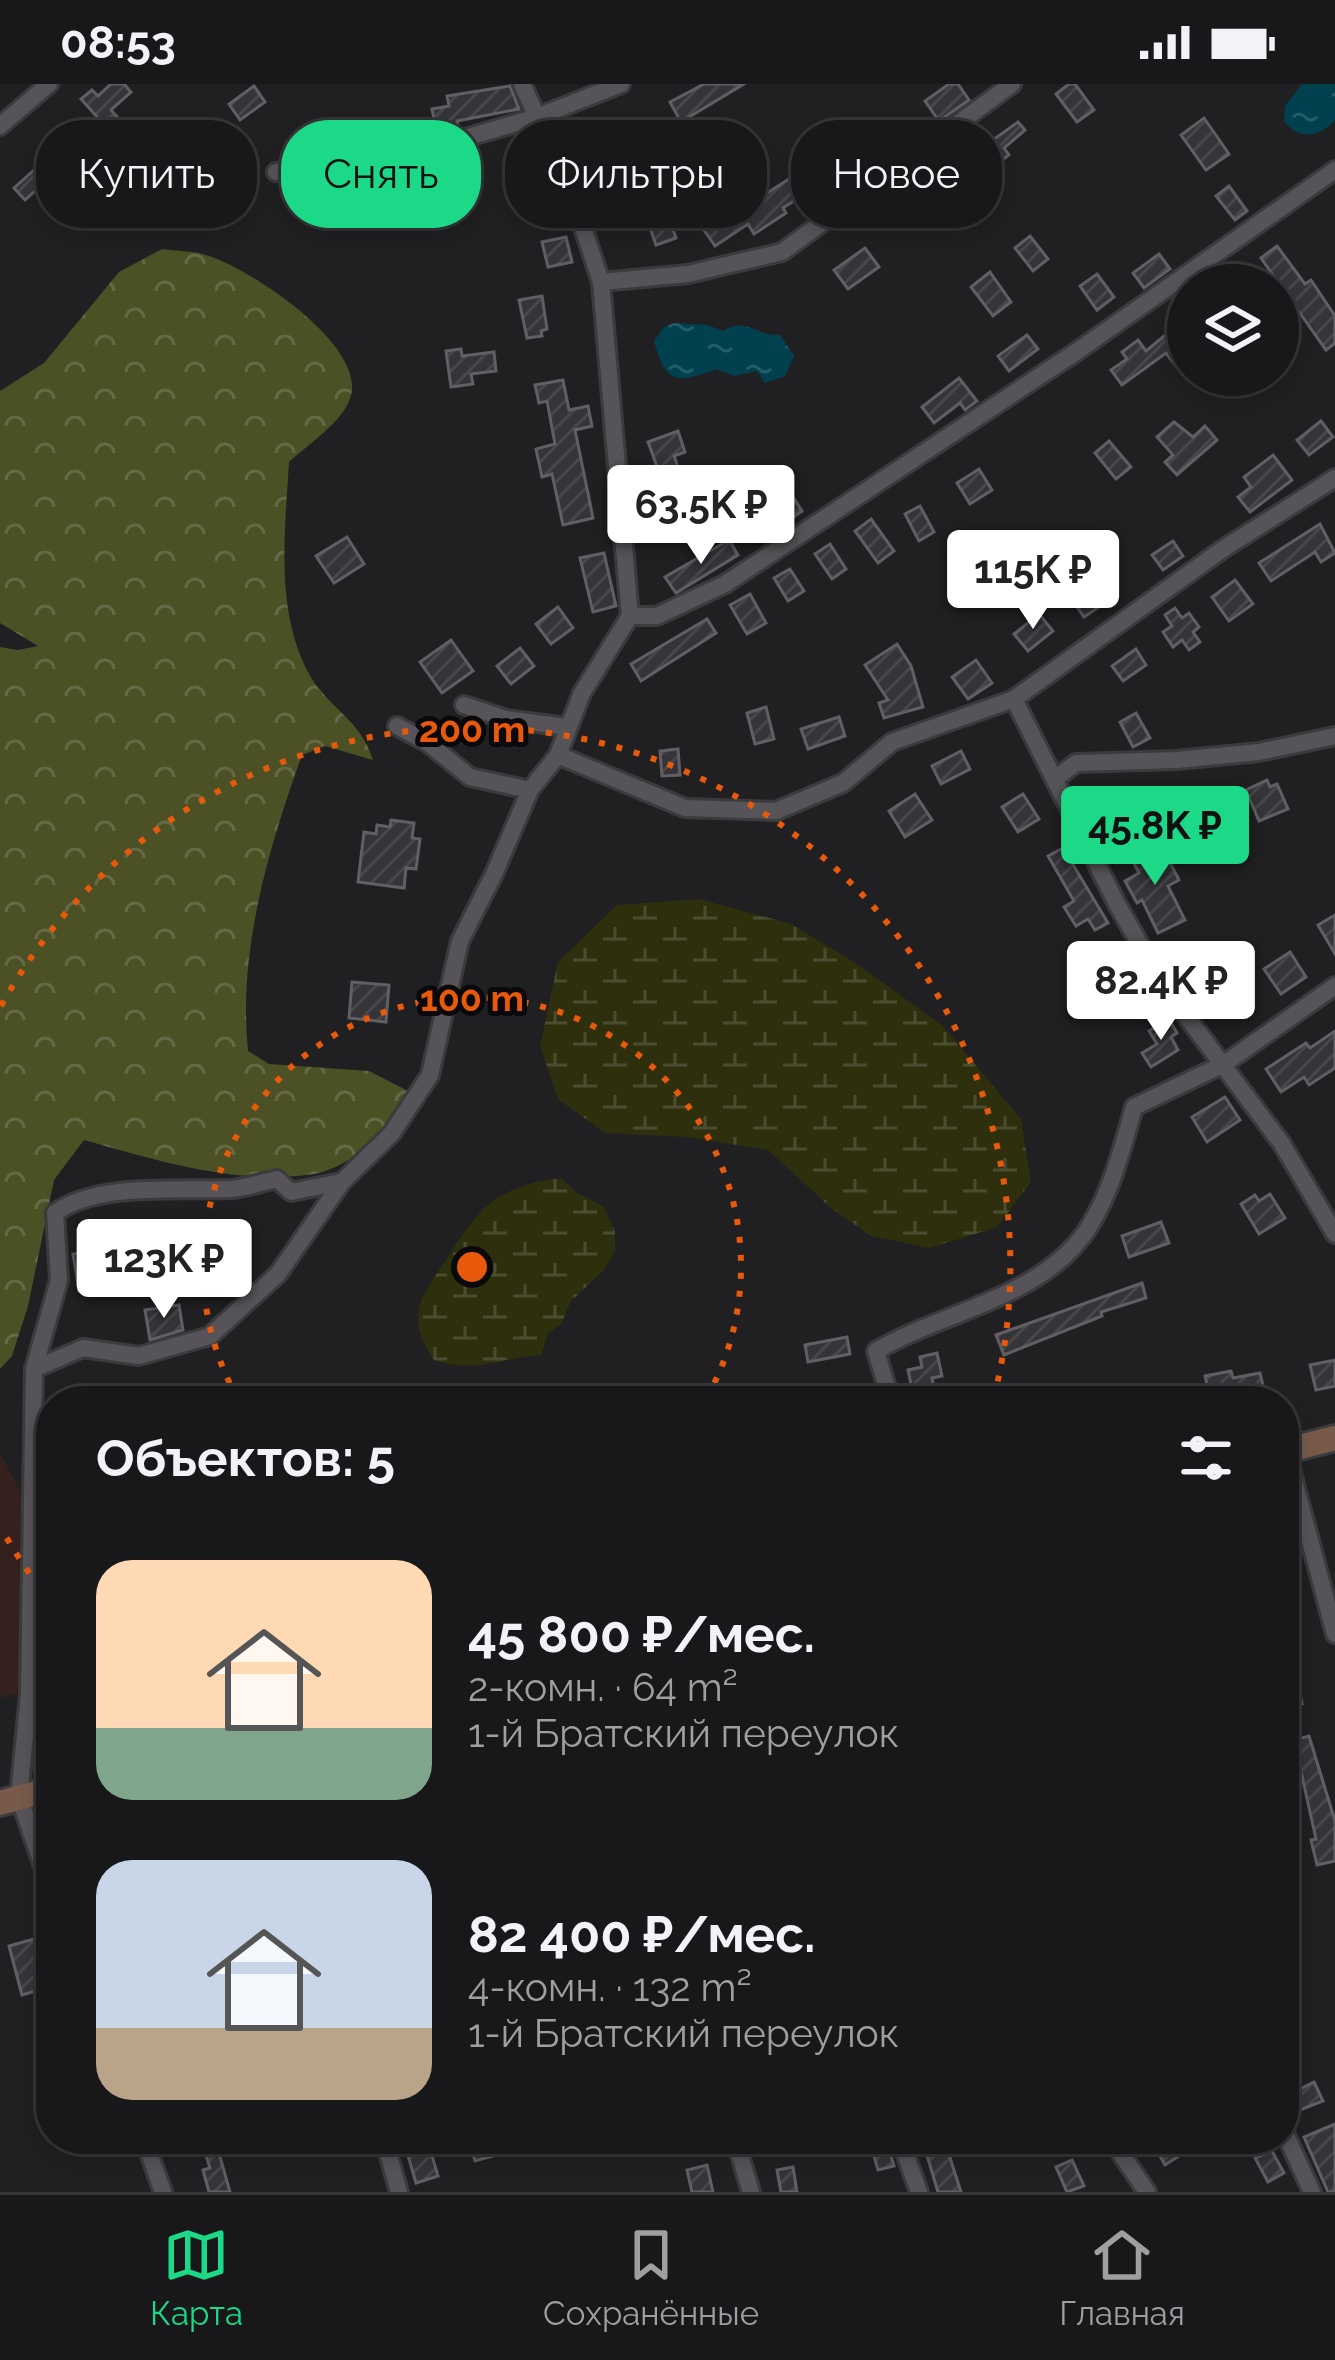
<!DOCTYPE html>
<html lang="ru">
<head>
<meta charset="utf-8">
<style>
	body { margin:0; font-family:Raleway,sans-serif; background:#212023; color:#f1f3f6; height:100vh; display:flex; flex-direction:column; font-size:45px; white-space:nowrap }
	* { box-sizing:border-box; margin:0 }
	p { font-size:39px; color:#9f9fa2 }
	.icon { flex:none; width:66px; height:66px; fill:none; stroke:currentColor; stroke-width:2; stroke-linecap:round; stroke-linejoin:round }
	.map { position:relative; flex:1; overflow:hidden }
	.drawer { position:absolute; left:36px; top:1302px; width:1263px; height:768px; display:flex; flex-direction:column; background:#18171a; border-radius:48px; box-shadow:0 6px 18px #0003,0 0 0 3px #363639 }
	.drawer>* { flex:none }
	.hud { position:absolute; left:36px; top:36px; width:1263px; height:108px; display:flex; gap:24px }
	.fabs { position:absolute; left:1167px; top:180px; display:grid; gap:24px }
	.fabs a { display:grid; place-items:center; width:132px; height:132px; border-radius:50%; background:#18171a; box-shadow:0 6px 18px #0003,0 0 0 3px #363639; font-size:60px }
	.price { position:absolute; translate:-50% -102px; padding:0 27px; border-radius:12px; background:#fff; color:#222; font-size:39px; line-height:78px; filter:drop-shadow(0 3px 6px #0008) }
	.price::after { content:''; position:absolute; left:50%; top:72px; width:36px; height:27px; margin-left:-18px; background:inherit; clip-path:polygon(0 0,100% 0,50% 100%) }
	.price.active { background:#1cd988; color:#111 }
	ul { padding:0; list-style:none }
	li { display:flex; align-items:center; gap:36px; height:300px; padding:0 60px }
	li span { display:grid; place-items:center; flex:none; width:336px; height:240px; border-radius:36px; color:#555 }
	li>.icon { margin-inline-start:auto }
	span .icon { width:144px; height:144px; fill:#fffc; stroke-width:1 }
	li b { font-size:51px }
	h2 { display:flex; justify-content:space-between; align-items:center; height:144px; padding:0 60px; font-size:51px }
	.tag { padding:0 42px; border-radius:48px; background:#18171a; box-shadow:0 6px 18px #0003,0 0 0 3px #363639; font-size:42px; line-height:108px }
	.tag.active { background:#1cd988; color:#111 }
	.status { display:flex; justify-content:space-between; align-items:center; height:84px; padding:0 60px; background:#18171a; direction:ltr }
	.status svg { height:33px; fill:currentColor }
	.dock { display:flex; justify-content:space-around; align-items:center; height:168px; border-top:3px solid #363639; background:#18171a; font-size:33px; color:#9f9fa2 }
	.dock a { display:grid; justify-items:center; gap:6px }
	.dock .active { color:#1cd988 }
	.map>svg:first-child { display:block }
	.commercial { fill:#34211d }
	.forest { fill:url(#forest-crowns) }
	.wetland { fill:url(#wetland-marsh) }
	.water { fill:url(#water-ripples) }
	.building { fill:url(#building-hatch); stroke:#615f64; stroke-width:3 }
	.lines { fill:none; stroke-linecap:round; stroke-linejoin:round }
	.street-casing { stroke:#3b3a3d; stroke-width:22 }
	.secondary-casing { stroke:#3b3a3d; stroke-width:30 }
	.street { stroke:#565458; stroke-width:16 }
	.secondary { stroke:#785a4b; stroke-width:24 }
	.ring { fill:none; stroke:#e8590c; stroke-width:6; stroke-dasharray:6 12 }
	.centre { fill:#e8590c; stroke:#09090b; stroke-width:6 }
	.ring-label { font-size:36px; text-anchor:middle; font-weight:bold; fill:#e8590c; stroke:#09090b; stroke-width:10; stroke-linejoin:round; paint-order:stroke }
</style>
</head>
<body>
<div class="status"><b>08:53</b><svg viewBox="0 0 49 12"><path d="M0 12V9h3v3zM5 12V6h3v6zM10 12V3h3v9zM15 12V0h3v12zM26 1h20v11H26zM47 4h2v5h-2z"/></svg></div>
<div class="map">
<svg width="1335" height="2108" viewBox="0 0 1335 2108">
	<defs>
		<pattern id="forest-crowns" width="20" height="18" patternUnits="userSpaceOnUse" patternTransform="scale(3)"><rect width="20" height="18" fill="#4c5025"/><path d="M2 6a3 3 0 1 1 6 0M12 15a3 3 0 1 1 6 0" fill="none" stroke="#666945"/></pattern>
		<pattern id="wetland-marsh" width="20" height="14" patternUnits="userSpaceOnUse" patternTransform="scale(3)"><rect width="20" height="14" fill="#2d2f0d"/><path d="M1 5h8M5 5V1M11 12h8M15 12V8" fill="none" stroke="#4b4d30"/></pattern>
		<pattern id="water-ripples" width="26" height="14" patternUnits="userSpaceOnUse" patternTransform="scale(3)"><rect width="26" height="14" fill="#00404f"/><path d="M2 4q2-2 4 0t4 0M15 11q2-2 4 0t4 0" fill="none" stroke="#255c68"/></pattern>
		<pattern id="building-hatch" width="6" height="6" patternUnits="userSpaceOnUse" patternTransform="scale(3)"><rect width="6" height="6" fill="#353438"/><path d="M-1 1l2-2M0 6l6-6M5 7l2-2" fill="none" stroke="#48484b"/></pattern>
	</defs>
	<rect width="100%" height="100%" fill="#201f22"/>
	<!-- commercial -->
	<polygon class="commercial" points="0,1369 22,1410 20,1609 0,1614"/>
	<!-- forest -->
	<path class="forest" d="M162,165C177,167 195,167 209,172C251,186 349,251 352,300C355,331 309,359 289,378C285,447 275,525 308,588C326,623 361,635 373,676L325,662L302,671C268,766 238,866 248,967L269,980L369,987L410,1008C392,1042 354,1083 314,1090C239,1102 155,1076 84,1056L54,1096L28,1222L12,1272L0,1285V563L18,566L38,562L0,539V307L44,279L119,188Z"/>
	<!-- wetland -->
	<g class="wetland">
		<polygon points="699,815 791,840 857,880 943,942 1021,1035 1031,1098 997,1143 930,1164 871,1152 831,1124 768,1066 686,1053 605,1049 558,1015 540,962 558,878 617,821"/>
		<path d="M550,1095H562L577,1109L603,1122L615,1147V1167L604,1186L571,1217L561,1240L548,1250L541,1271C499,1274 477,1290 434,1276C403,1231 422,1212 448,1173C478,1126 492,1107 550,1095Z"/>
	</g>
	<!-- water -->
	<g class="water">
		<path d="M1302,0H1335V36C1320,53 1299,57 1284,37L1285,22Z"/>
		<path d="M674,239L708,241L723,247C746,232 756,252 780,251L794,272L785,292L765,299L757,287L734,292L717,285C677,299 666,302 654,257L664,243Z"/>
	</g>
	<!-- building -->
	<g class="building">
		<polygon points="111,0 124,0 131,8 111,26 118,34 107,44 81,15 92,6 98,12"/>
		<polygon points="704,0 744,0 681,38 670,18"/>
		<polygon points="949,0 958,0 969,16 939,37 925,17"/>
		<polygon points="1069,0 1075,0 1094,26 1077,38 1056,10"/>
		<polygon points="254,2 265,18 240,36 229,20"/>
		<polygon points="510,2 519,25 457,37 458,43 437,49 432,25 449,22 447,12"/>
		<polygon points="1204,34 1229,70 1206,86 1181,51"/>
		<polygon points="633,37 638,52 604,64 599,49"/>
		<polygon points="1018,38 1025,46 1004,64 1009,71 989,86 976,68"/>
		<polygon points="859,57 870,72 818,107 816,103 783,124 786,129 754,150 748,140 715,162 699,139 712,130 717,137 723,133 725,136 814,79 818,85"/>
		<polygon points="540,73 550,97 516,111 506,87"/>
		<polygon points="34,86 45,98 25,116 14,104"/>
		<polygon points="454,91 458,121 423,126 418,96"/>
		<polygon points="940,100 955,119 932,137 916,118"/>
		<polygon points="1229,102 1247,127 1235,136 1216,112"/>
		<polygon points="668,131 676,154 656,161 648,138"/>
		<polygon points="1030,152 1048,175 1033,187 1015,164"/>
		<polygon points="566,153 572,178 548,183 542,158"/>
		<polygon points="1277,162 1305,200 1311,196 1335,232 1335,259 1326,266 1261,174"/>
		<polygon points="865,164 879,183 848,205 834,186"/>
		<polygon points="1159,170 1170,185 1144,204 1133,189"/>
		<polygon points="990,188 1011,218 993,232 971,203"/>
		<polygon points="1097,190 1114,213 1097,226 1080,202"/>
		<polygon points="542,212 547,245 541,247 542,252 527,254 519,216"/>
		<polygon points="1174,244 1188,262 1188,271 1175,281 1166,269 1122,301 1111,286 1127,275 1122,268 1138,256 1146,267"/>
		<polygon points="1027,251 1038,265 1009,287 998,272"/>
		<polygon points="461,265 462,272 494,268 496,287 471,290 473,300 451,303 446,267"/>
		<polygon points="959,294 977,317 965,326 960,319 934,339 922,323"/>
		<polygon points="563,296 569,326 588,322 592,342 575,346 593,434 563,441 552,390 542,393 536,365 555,360 547,317 539,319 535,301"/>
		<polygon points="1321,337 1333,353 1309,371 1297,356"/>
		<polygon points="1174,338 1193,353 1205,342 1217,356 1177,391 1165,378 1173,371 1157,353"/>
		<polygon points="678,347 685,368 674,372 681,392 663,399 648,358"/>
		<polygon points="1109,357 1131,383 1116,395 1095,369"/>
		<polygon points="1273,371 1292,396 1250,428 1238,413 1251,403 1244,393"/>
		<polygon points="979,385 992,406 970,420 957,399"/>
		<polygon points="786,402 802,427 785,439 769,414"/>
		<polygon points="920,422 934,448 919,457 905,430"/>
		<polygon points="871,435 894,467 878,479 855,447"/>
		<polygon points="1320,440 1335,469 1321,478 1315,468 1271,497 1259,479"/>
		<polygon points="347,453 364,480 334,499 316,472"/>
		<polygon points="729,456 738,471 676,509 665,493"/>
		<polygon points="1173,457 1183,472 1163,486 1152,471"/>
		<polygon points="830,460 846,485 832,495 815,470"/>
		<polygon points="604,469 616,522 593,528 580,474"/>
		<polygon points="790,485 804,507 788,517 774,494"/>
		<polygon points="1235,496 1253,520 1229,537 1212,513"/>
		<polygon points="1100,498 1111,515 1084,533 1072,516"/>
		<polygon points="750,510 766,539 747,550 730,521"/>
		<polygon points="558,523 573,544 551,560 536,540"/>
		<polygon points="1175,524 1182,534 1189,529 1199,543 1193,548 1200,558 1189,566 1182,556 1173,563 1163,548 1172,542 1165,531"/>
		<polygon points="1039,530 1053,547 1028,567 1014,550"/>
		<polygon points="707,535 716,549 641,597 631,580"/>
		<polygon points="451,556 473,587 442,609 420,578"/>
		<polygon points="897,560 911,582 923,623 884,634 879,619 888,616 865,581"/>
		<polygon points="520,564 534,582 511,600 497,582"/>
		<polygon points="1136,565 1146,581 1123,597 1112,582"/>
		<polygon points="976,576 992,599 968,615 952,593"/>
		<polygon points="766,623 774,655 755,660 747,629"/>
		<polygon points="1136,629 1150,654 1133,663 1120,638"/>
		<polygon points="839,633 845,652 808,665 801,645"/>
		<polygon points="678,665 680,691 662,692 660,667"/>
		<polygon points="961,667 970,685 941,700 932,682"/>
		<polygon points="1267,696 1270,703 1277,700 1288,725 1259,737 1246,706"/>
		<polygon points="1111,705 1125,740 1105,748 1091,713"/>
		<polygon points="915,710 932,736 905,753 889,727"/>
		<polygon points="1023,710 1039,735 1018,748 1002,723"/>
		<polygon points="391,736 414,739 412,754 420,755 416,785 406,784 404,804 358,798 364,748 376,750 377,741 390,743"/>
		<polygon points="1150,759 1160,777 1167,773 1179,796 1168,802 1185,836 1158,849 1142,816 1137,819 1125,797 1139,789 1129,770"/>
		<polygon points="1063,764 1108,839 1095,846 1088,835 1076,842 1064,823 1074,817 1048,772"/>
		<polygon points="1335,831 1335,870 1318,841"/>
		<polygon points="1114,859 1121,870 1128,866 1141,888 1107,908 1088,875"/>
		<polygon points="1290,868 1306,893 1281,910 1264,885"/>
		<polygon points="1227,894 1242,915 1216,933 1201,911"/>
		<polygon points="352,898 389,901 386,938 349,934"/>
		<polygon points="1169,935 1177,949 1171,953 1178,966 1151,983 1142,969 1157,960 1149,947"/>
		<polygon points="1335,947 1335,984 1309,1001 1304,993 1281,1008 1266,985 1306,959 1310,964"/>
		<polygon points="1225,1013 1240,1036 1207,1058 1192,1033"/>
		<polygon points="1270,1110 1285,1134 1259,1150 1241,1120 1255,1111 1259,1117"/>
		<polygon points="1161,1138 1169,1159 1129,1173 1122,1152"/>
		<polygon points="231,1150 237,1188 191,1195 186,1156"/>
		<polygon points="110,1165 115,1202 79,1207 73,1170"/>
		<polygon points="1142,1199 1146,1214 1101,1228 1102,1232 1004,1271 996,1251"/>
		<polygon points="179,1221 183,1246 150,1256 145,1226"/>
		<polygon points="847,1253 850,1270 808,1278 805,1261"/>
		<polygon points="937,1269 942,1292 932,1294 935,1309 914,1314 908,1286 922,1283 920,1273"/>
		<polygon points="1335,1276 1335,1302 1316,1306 1310,1281"/>
		<polygon points="1231,1287 1233,1294 1260,1289 1266,1314 1180,1317 1180,1312 1208,1305 1205,1292"/>
		<polygon points="1297,1596 1302,1620 1286,1624 1284,1599"/>
		<polygon points="1309,1652 1335,1737 1335,1777 1317,1781 1311,1756 1316,1755 1294,1656"/>
		<polygon points="41,1853 51,1902 22,1911 9,1862"/>
		<polygon points="1314,1998 1323,2017 1290,2030 1284,2013"/>
		<polygon points="1335,2040 1335,2108 1328,2108 1304,2053"/>
		<polygon points="201,2055 215,2055 230,2108 209,2108 203,2086 210,2084"/>
		<polygon points="469,2055 504,2055 508,2068 475,2077"/>
		<polygon points="869,2055 886,2055 894,2082 878,2086"/>
		<polygon points="922,2055 944,2055 961,2108 938,2108"/>
		<polygon points="1162,2055 1172,2055 1182,2070 1165,2081 1153,2060"/>
		<polygon points="428,2058 438,2092 416,2099 406,2065"/>
		<polygon points="1272,2067 1284,2089 1268,2098 1255,2074"/>
		<polygon points="1072,2076 1084,2102 1067,2108 1056,2083"/>
		<polygon points="707,2081 713,2108 692,2108 687,2086"/>
		<polygon points="793,2083 797,2108 781,2108 777,2086"/>
	</g>
	<g class="lines">
		<defs>
			<g id="street">
				<polyline points="522,0 571,107 601,198 630,532"/>
				<polyline points="0,42 49,0"/>
				<polyline points="276,88 385,67 438,62 537,33 621,0"/>
				<polyline points="601,198 688,190 782,168 1012,0"/>
				<polyline points="1014,615 1117,820 1163,901 1282,1060 1335,1150"/>
				<polyline points="464,621 506,635 567,643"/>
				<polyline points="397,642 428,659 470,693 530,706"/>
				<polyline points="558,671 685,724 776,727 843,699 892,658 1014,615 1223,465 1335,394"/>
				<polyline points="1055,695 1076,679 1177,676 1259,668 1335,652"/>
				<polyline points="34,1285 83,1264 139,1272 210,1252 278,1190 342,1098 392,1049 430,991 460,857 494,790 530,706 558,671 582,609 630,532 657,532 725,500 1076,268 1335,86"/>
				<path d="M891,1317L876,1267C943,1227 1044,1214 1089,1143C1112,1106 1122,1065 1134,1023L1224,980L1335,902"/>
				<polyline points="1286,1367 1335,1550"/>
				<path d="M51,1806L19,1713L29,1610L34,1285L59,1196L55,1129C98,1098 179,1107 231,1105C246,1104 262,1098 277,1095L291,1108L341,1098"/>
				<polyline points="1284,2047 1312,2108"/>
				<polyline points="144,2055 163,2108"/>
				<polyline points="384,2055 399,2108"/>
				<polyline points="735,2055 751,2108"/>
				<polyline points="900,2055 919,2108"/>
				<polyline points="1111,2055 1147,2108"/>
			</g>
			<g id="secondary">
				<polyline points="1284,1367 1335,1354"/>
				<polyline points="0,1719 51,1705"/>
			</g>
		</defs>
		<!-- street casing -->
		<use href="#street" class="street-casing"/>
		<!-- secondary casing -->
		<use href="#secondary" class="secondary-casing"/>
		<!-- street -->
		<use href="#street" class="street"/>
		<!-- secondary -->
		<use href="#secondary" class="secondary"/>
	</g>
	<!-- distance rings -->
	<g class="ring">
		<path d="M238 1315A269 269 0 1 1 706 1315"/>
		<path d="M51 1518A538 538 0 0 1 1 1444M1 922A538 538 0 0 1 994 1313"/>
	</g>
	<circle cx="472" cy="1183" r="18" class="centre"/>
	<g class="ring-label">
		<text x="472" y="658">200 m</text>
		<text x="472" y="927">100 m</text>
	</g>
</svg>
<div class="fabs">
<a><svg class="icon" aria-label="layers" viewBox="0 0 24 24"><path d="M12 4l9 5-9 5-9-5zM3 14l9 5 9-5"/></svg></a>
</div>
<b class="price" style="left:701px;top:483px">63.5K ₽</b>
<b class="price" style="left:1033px;top:548px">115K ₽</b>
<b class="price active" style="left:1155px;top:804px">45.8K ₽</b>
<b class="price" style="left:1161px;top:959px">82.4K ₽</b>
<b class="price" style="left:164px;top:1237px">123K ₽</b>
<div class="hud">
<a class="tag">Купить</a>
<a class="tag active">Снять</a>
<a class="tag">Фильтры</a>
<a class="tag">Новое</a>
</div>
<section class="drawer">
<h2>Объектов: 5<svg class="icon" aria-label="filters" viewBox="0 0 24 24"><path d="M4 7h16M4 17h16"/><circle cx="9" cy="7" r="2"/><circle cx="15" cy="17" r="2"/></svg></h2>
<ul>
<li><span style="background:linear-gradient(#ffd9b3 70%,#7fa58c 0)"><svg class="icon" aria-label="home" viewBox="0 0 24 24"><path d="M3 11l9-7 9 7M6 9v11h12V9"/></svg></span><div><b>45 800 ₽/мес.</b><p>2-комн. · 64 m²</p><p>1-й Братский переулок</p></div></li>
<li><span style="background:linear-gradient(#c9d6e8 70%,#b9a48a 0)"><svg class="icon" aria-label="home" viewBox="0 0 24 24"><path d="M3 11l9-7 9 7M6 9v11h12V9"/></svg></span><div><b>82 400 ₽/мес.</b><p>4-комн. · 132 m²</p><p>1-й Братский переулок</p></div></li>
</ul>
</section>
</div>
<nav class="dock">
<a class="active"><svg class="icon" aria-label="map" viewBox="0 0 24 24"><path d="M3 6l6-2 6 2 6-2v14l-6 2-6-2-6 2zM9 4v14M15 6v14"/></svg>Карта</a>
<a><svg class="icon" aria-label="saved" viewBox="0 0 24 24"><path d="M7 4h10v16l-5-4-5 4z"/></svg>Сохранённые</a>
<a><svg class="icon" aria-label="home" viewBox="0 0 24 24"><path d="M3 11l9-7 9 7M6 9v11h12V9"/></svg>Главная</a>
</nav>
</body>
</html>
